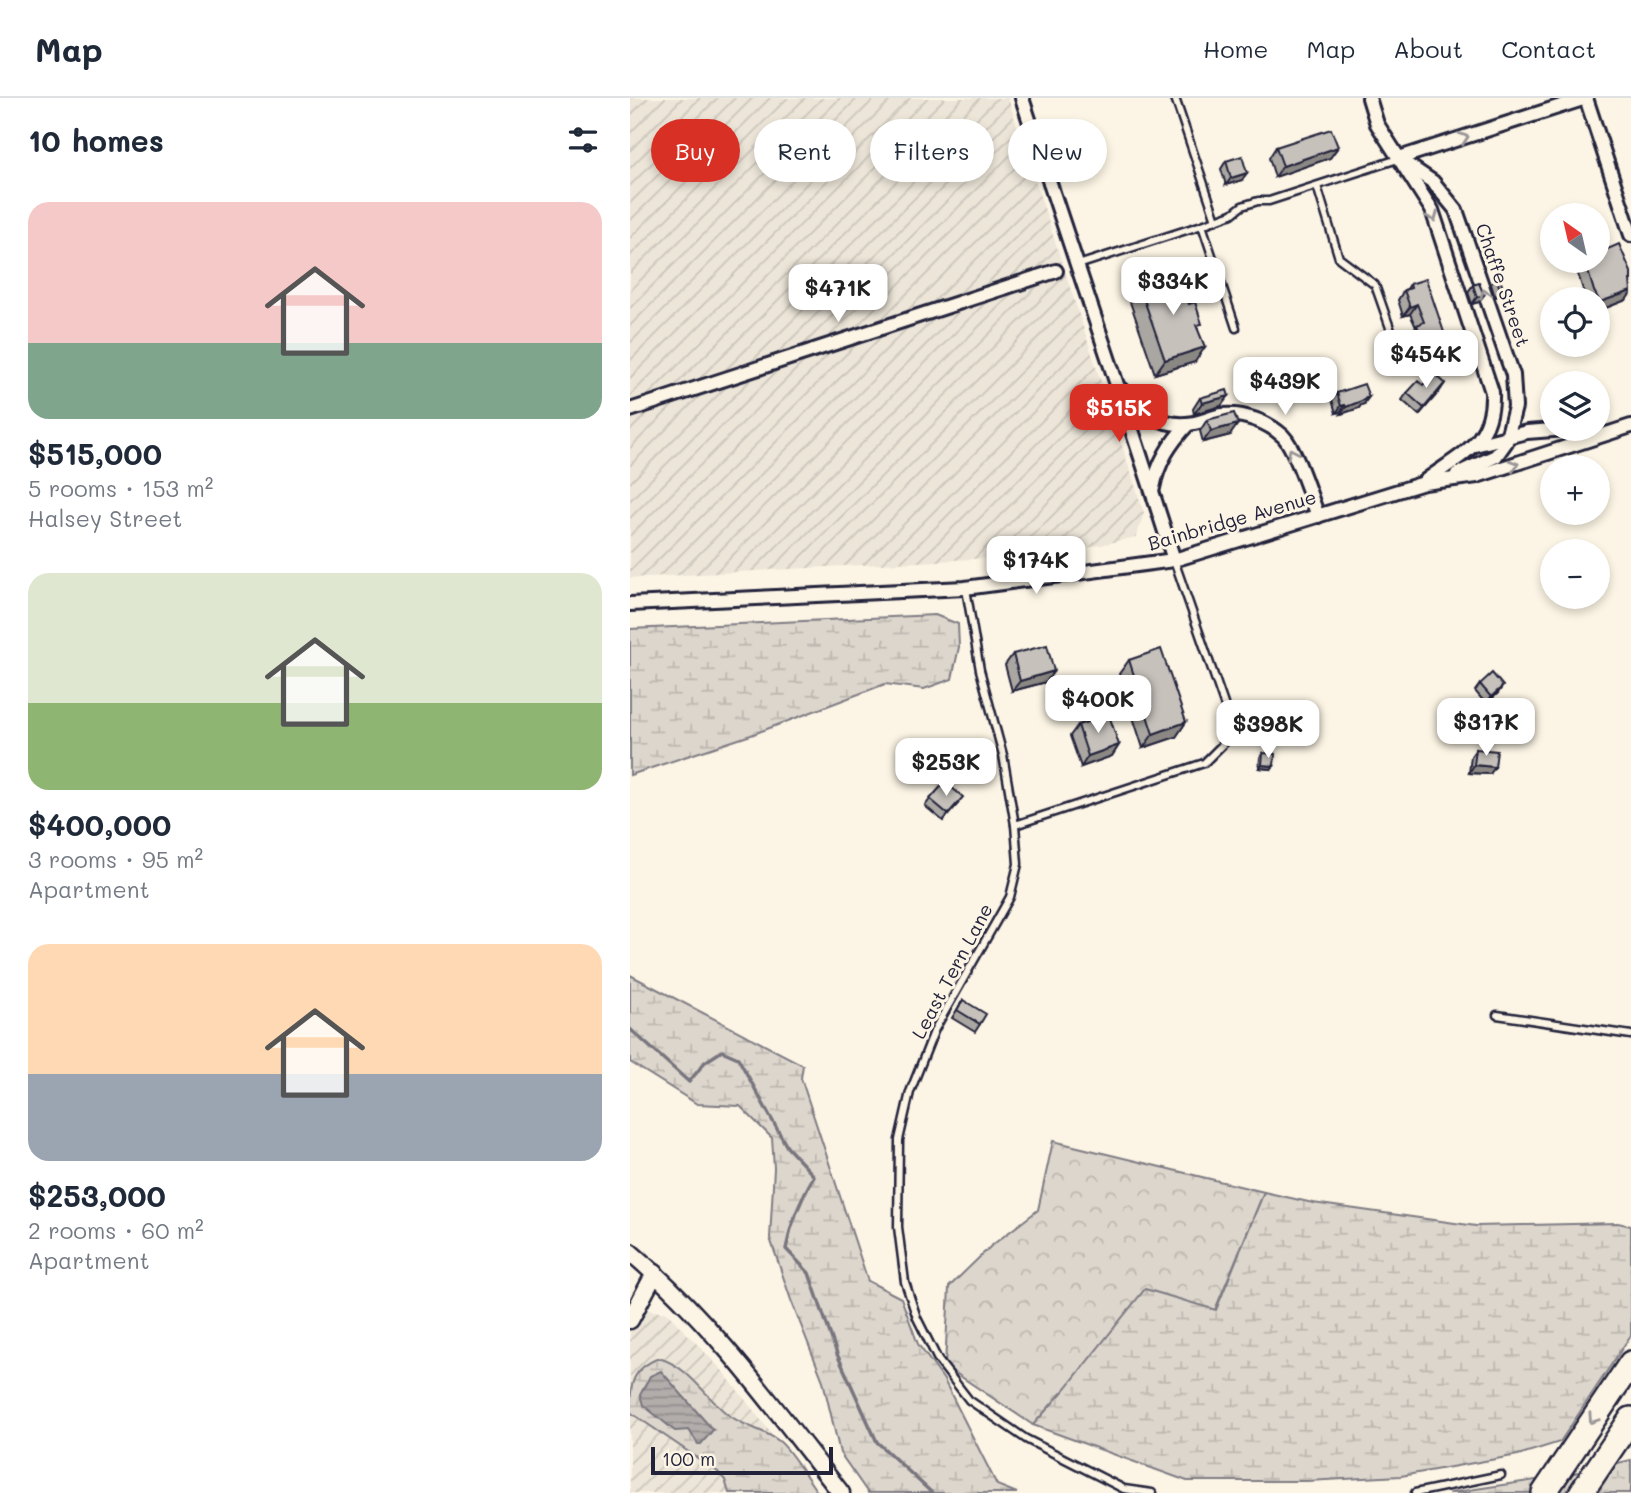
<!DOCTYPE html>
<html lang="en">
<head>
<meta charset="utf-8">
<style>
	body { margin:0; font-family:Mali,sans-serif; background:#f6f6f7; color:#1f2937; height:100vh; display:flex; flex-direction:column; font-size:26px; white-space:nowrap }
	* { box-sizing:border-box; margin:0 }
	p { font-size:23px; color:#747a83 }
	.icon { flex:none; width:38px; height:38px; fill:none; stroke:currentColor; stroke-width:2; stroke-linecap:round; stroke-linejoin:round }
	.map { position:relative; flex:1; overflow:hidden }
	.side { display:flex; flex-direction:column; background:#fff; width:630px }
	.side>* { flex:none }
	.banner { position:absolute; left:21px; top:21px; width:665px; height:63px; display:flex; gap:14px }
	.needle { width:46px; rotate:326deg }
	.buttons { position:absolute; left:910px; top:105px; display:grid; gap:14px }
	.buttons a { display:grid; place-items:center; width:70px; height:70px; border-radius:50%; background:#fff; box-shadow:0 4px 10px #0003; font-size:35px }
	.scale { position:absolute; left:21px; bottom:18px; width:182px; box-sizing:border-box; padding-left:7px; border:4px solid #22223b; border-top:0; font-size:19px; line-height:24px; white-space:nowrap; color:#22223b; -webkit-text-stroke:5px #fcf5e5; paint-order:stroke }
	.price { position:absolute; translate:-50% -60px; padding:0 16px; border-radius:14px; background:#fff; color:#222; font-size:23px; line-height:46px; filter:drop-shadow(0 2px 4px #0008) }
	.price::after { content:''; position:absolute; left:50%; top:42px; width:21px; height:16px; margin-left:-10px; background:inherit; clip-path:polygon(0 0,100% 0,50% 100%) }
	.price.selected { background:#d93025; color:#fff }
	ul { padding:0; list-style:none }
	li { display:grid; align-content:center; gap:14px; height:371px; padding:0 28px }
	li span { display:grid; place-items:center; height:217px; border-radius:21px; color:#555 }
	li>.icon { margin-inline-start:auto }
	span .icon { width:126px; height:126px; fill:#fffc; stroke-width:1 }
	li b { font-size:30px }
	h2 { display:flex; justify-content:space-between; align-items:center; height:84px; padding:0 28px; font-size:30px }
	.chip { padding:0 24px; border-radius:32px; background:#fff; box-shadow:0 4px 10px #0003; font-size:24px; line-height:63px }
	.chip.selected { background:#d93025; color:#fff }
	header { display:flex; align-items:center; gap:42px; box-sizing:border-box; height:98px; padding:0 35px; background:#fff; border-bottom:2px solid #e0e1e3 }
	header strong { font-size:33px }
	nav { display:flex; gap:38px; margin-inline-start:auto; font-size:24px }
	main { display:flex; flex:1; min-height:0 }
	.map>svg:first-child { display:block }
	.industrial { fill:url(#industrial-furrows) }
	.forest { fill:url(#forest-crowns); stroke:#7f7c84; stroke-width:2 }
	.wetland { fill:url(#wetland-marsh); stroke:#7f7c84; stroke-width:2 }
	.water { fill:url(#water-rules); stroke:#78757e; stroke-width:2 }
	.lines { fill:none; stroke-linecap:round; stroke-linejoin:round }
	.stream { stroke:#78757e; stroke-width:3.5 }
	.service-casing { stroke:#22223b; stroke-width:11 }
	.minor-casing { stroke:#22223b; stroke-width:18 }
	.tertiary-casing { stroke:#22223b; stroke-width:21 }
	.motorway-casing { stroke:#22223b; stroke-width:28 }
	.service { stroke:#fcf5e5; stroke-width:6 }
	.minor { stroke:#fcf5e5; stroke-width:12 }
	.tertiary { stroke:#fcf5e5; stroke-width:16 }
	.motorway { stroke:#fcf5e5; stroke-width:23 }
	.wall { fill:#aaa6a1; stroke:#22223b; stroke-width:2 }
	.shaded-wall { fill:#8b8783; stroke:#22223b; stroke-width:2 }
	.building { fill:#c6c1bb; stroke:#22223b; stroke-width:2 }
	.oneway { stroke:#9a9698 }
	.labels { text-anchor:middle; stroke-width:6; stroke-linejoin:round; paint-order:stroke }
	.street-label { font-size:19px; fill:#22223b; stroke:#fcf5e5 }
</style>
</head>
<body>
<header>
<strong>Map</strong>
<nav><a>Home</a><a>Map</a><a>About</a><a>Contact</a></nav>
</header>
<main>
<section class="side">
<h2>10 homes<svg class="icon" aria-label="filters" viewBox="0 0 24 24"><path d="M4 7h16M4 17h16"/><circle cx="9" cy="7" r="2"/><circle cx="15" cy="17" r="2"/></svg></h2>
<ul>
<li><span style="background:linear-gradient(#f6c9c9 65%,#7fa58c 0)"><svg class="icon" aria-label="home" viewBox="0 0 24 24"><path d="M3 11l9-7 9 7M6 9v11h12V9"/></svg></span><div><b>$515,000</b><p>5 rooms · 153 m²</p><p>Halsey Street</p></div></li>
<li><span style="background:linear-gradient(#dfe7d0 60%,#8fb573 0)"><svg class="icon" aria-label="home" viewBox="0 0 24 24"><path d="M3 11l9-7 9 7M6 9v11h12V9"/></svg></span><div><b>$400,000</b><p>3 rooms · 95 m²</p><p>Apartment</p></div></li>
<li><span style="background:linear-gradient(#ffd9b3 60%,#9aa5b1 0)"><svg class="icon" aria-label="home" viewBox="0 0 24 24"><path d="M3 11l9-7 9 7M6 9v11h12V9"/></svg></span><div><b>$253,000</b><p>2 rooms · 60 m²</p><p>Apartment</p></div></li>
</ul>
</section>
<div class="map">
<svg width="1001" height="1395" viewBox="0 0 1001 1395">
	<defs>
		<pattern id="industrial-furrows" width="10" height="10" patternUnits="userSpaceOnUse" patternTransform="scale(1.75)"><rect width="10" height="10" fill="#ece5d8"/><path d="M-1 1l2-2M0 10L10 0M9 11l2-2" fill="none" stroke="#cac4ba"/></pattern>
		<pattern id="forest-crowns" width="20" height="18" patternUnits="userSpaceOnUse" patternTransform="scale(1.75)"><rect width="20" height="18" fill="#dcd6cc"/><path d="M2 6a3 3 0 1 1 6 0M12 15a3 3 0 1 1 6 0" fill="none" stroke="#bcb7b0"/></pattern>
		<pattern id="wetland-marsh" width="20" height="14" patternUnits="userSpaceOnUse" patternTransform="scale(1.75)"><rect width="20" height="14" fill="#dcd6cc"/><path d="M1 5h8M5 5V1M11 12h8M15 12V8" fill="none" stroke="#bcb7b0"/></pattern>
		<pattern id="water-rules" width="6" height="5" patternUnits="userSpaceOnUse" patternTransform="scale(1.75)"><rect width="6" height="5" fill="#b2adab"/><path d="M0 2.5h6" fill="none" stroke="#908c8c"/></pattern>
	</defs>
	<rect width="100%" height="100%" fill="#fcf5e5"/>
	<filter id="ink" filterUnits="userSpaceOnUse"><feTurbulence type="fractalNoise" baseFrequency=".0143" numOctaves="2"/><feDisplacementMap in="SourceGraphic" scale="14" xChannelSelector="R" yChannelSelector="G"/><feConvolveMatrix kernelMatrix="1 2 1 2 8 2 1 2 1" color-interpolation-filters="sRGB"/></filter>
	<g filter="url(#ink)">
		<!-- industrial -->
		<g class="industrial">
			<polygon points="0,0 378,0 514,415 506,439 430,456 0,480"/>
			<polygon points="17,1212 37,1215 91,1271 188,1395 0,1395 0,1231 8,1217"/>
		</g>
		<!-- forest -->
		<polygon class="forest" points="423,1043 634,1094 585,1212 436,1290 403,1327 315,1268 319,1189 361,1148 408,1112"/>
		<!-- wetland -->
		<g class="wetland">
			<polygon points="305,517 328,526 329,549 322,581 294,591 255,586 121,637 0,677 0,531"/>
			<polygon points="0,877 173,967 171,980 238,1183 271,1200 288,1246 314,1282 367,1387 387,1395 238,1395 210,1355 193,1283 161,1202 140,1140 144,1070 142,1040 110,1008 67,1006 0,964"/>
			<polygon points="634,1094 683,1105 846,1128 988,1125 1001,1128 1001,1237 930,1344 888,1357 771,1378 677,1383 557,1383 403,1327 436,1290 515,1191 586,1212"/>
			<path d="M29,1260C60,1270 72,1295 96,1315C111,1328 135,1332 149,1343C160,1351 178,1382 188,1395H99L95,1382L88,1374L0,1314C0,1287 1,1271 29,1260Z"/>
			<polygon points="1001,1362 1001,1395 819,1395 926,1379"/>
		</g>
		<!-- water -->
		<polygon class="water" points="31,1273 83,1332 71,1346 68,1346 59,1332 45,1333 13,1307 10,1297 20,1278"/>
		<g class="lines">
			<!-- stream -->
			<path class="stream" d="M0,931L59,984L75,964L92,953L108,960L157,1049L184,1078C170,1102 161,1124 156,1151L179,1175L207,1256L247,1344L302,1395"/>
			<defs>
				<g id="service">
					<polyline points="545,0 586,122"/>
					<polyline points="687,88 709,160 745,187 765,244 765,269"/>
					<polyline points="572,127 606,230"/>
					<polyline points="448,167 572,127 602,116 612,108 628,103 639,103 768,61"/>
					<polyline points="336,491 350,572 373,657 385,727 388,766 380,799 305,931 280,994 269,1042 268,1129 275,1184 287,1220 308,1262 339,1302 396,1341 494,1391 522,1395"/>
					<polyline points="385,727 574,665 597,642 603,632 544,462"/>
					<polyline points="867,917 1001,937"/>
					<polyline points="785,1395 871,1377"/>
				</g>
				<g id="minor">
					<path d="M392,0C442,154 495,307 544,462"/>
					<path d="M739,0L747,26L802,112L862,294C864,345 831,356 795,383"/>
					<polyline points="956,0 1001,137"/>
					<polyline points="769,60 956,0"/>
					<polyline points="775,65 803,84 826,112 883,277 885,309 876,344 866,358 827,376"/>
					<path d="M492,292C506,311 530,328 556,326C568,326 581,319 593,317C614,315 638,324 653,338C666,351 681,400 688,418"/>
					<polyline points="0,312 426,173"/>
					<polyline points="845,347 897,334 936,331"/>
					<path d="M523,390C528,364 540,345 558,326"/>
					<polyline points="0,506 335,490 544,462 794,385 847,378 1001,328"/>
				</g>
				<g id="tertiary">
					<path d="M0,1154C82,1223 145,1311 211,1395"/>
					<polyline points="0,1222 25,1175"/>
				</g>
				<g id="motorway">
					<polyline points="914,1395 1001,1265"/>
					<polyline points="951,1395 1001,1321"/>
				</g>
			</defs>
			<!-- service casing -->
			<use href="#service" class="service-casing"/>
			<!-- minor casing -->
			<use href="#minor" class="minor-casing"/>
			<!-- tertiary casing -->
			<use href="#tertiary" class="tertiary-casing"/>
			<!-- motorway casing -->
			<use href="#motorway" class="motorway-casing"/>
			<!-- service -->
			<use href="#service" class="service"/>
			<!-- minor -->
			<use href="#minor" class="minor"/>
			<!-- tertiary -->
			<use href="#tertiary" class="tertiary"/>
			<!-- motorway -->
			<use href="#motorway" class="motorway"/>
		</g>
		<!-- wall -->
		<g class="wall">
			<polygon points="646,49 708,49 700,60 645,79 639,60"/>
			<polygon points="596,63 612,82 596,87 591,71"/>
			<polygon points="951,163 968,163 996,202 968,213 968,201 956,201 946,170"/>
			<polygon points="866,179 873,190 868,198 865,199 861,186"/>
			<polygon points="780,186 820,252 814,261 792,269 781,236 786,229 780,216 773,218 768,202 774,192 777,191"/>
			<polygon points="843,187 849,204 842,206 838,194"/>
			<polygon points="510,190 568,231 565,264 525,276 500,204"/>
			<polygon points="815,285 789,317 772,302 777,295 793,287"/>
			<polygon points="707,295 734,306 731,307 729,310 711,316 710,314 706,315 702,302"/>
			<polygon points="570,300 591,308 564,316 563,311"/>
			<polygon points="577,322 600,337 573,344 570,333"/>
			<polygon points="383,556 416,584 382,593 375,567"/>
			<polygon points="499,562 556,624 546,639 513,650 489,576"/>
			<polygon points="850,586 868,595 856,606 845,593"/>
			<polygon points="448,627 489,647 482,658 451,669 440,638"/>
			<polygon points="846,651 860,676 839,675 841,658"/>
			<polygon points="633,655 641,671 629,670 630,659"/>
			<polygon points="300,701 328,706 313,723 295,708"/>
			<polygon points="333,902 350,926 345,934 322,920"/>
		</g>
		<!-- shaded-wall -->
		<g class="shaded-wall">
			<polygon points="708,49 700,60 645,79 653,68"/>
			<polygon points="617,75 612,82 596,87 601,80"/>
			<polygon points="873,190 868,198 865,199 870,191"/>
			<polygon points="1001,193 1001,195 996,202 968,213 968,208 970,204"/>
			<polygon points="854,197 849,204 842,206 847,199"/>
			<polygon points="787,206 780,216 773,218 780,209"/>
			<polygon points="575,249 565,264 525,276 535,262"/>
			<polygon points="820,252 814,261 792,269 798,259"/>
			<polygon points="815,285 810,293 789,317 794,310"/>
			<polygon points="599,298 591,308 564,316 572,305"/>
			<polygon points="739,299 734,306 731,307 729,310 711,316 716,309"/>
			<polygon points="715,307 710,314 706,315 711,308"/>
			<polygon points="608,326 600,337 573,344 581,333"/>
			<polygon points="424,573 416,584 382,593 390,583"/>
			<polygon points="873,588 868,595 856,606 861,599"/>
			<polygon points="556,624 546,639 513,650 523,636"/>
			<polygon points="489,647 482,658 451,669 458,658"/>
			<polygon points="632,667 644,668 641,671 629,670"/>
			<polygon points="844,667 865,669 860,676 839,675"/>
		</g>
		<!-- building -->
		<g class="building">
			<polygon points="701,31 708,49 653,68 646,49"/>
			<polygon points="612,58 617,75 601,80 596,63"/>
			<polygon points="989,146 1001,174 1001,182 1000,182 1001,193 970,204 964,193 955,163 968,163 968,152 977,148 978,151"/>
			<polygon points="549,175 559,206 565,204 572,226 566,227 575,249 535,262 510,190"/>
			<polygon points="869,178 873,190 870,191 866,179"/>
			<polygon points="796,181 820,252 798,259 787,227 794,224 787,206 780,209 774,192 781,190 780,186"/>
			<polygon points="849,185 854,197 847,199 843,187"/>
			<polygon points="804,275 815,285 794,310 777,295 788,283 793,287"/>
			<polygon points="734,286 739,299 734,301 734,302 716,309 715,307 711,308 707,295"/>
			<polygon points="597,292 599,298 572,305 570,300"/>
			<polygon points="604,315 608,326 581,333 577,322"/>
			<polygon points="417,547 424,573 390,583 383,556"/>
			<polygon points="531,551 556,624 523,636 499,562"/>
			<polygon points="862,575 873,588 861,599 850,586"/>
			<polygon points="479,617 489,647 458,658 448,627"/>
			<polygon points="846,651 867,653 865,669 844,667"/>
			<polygon points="633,655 645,656 644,668 632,667"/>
			<polygon points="315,684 333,699 318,716 300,701"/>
			<polygon points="333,902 356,916 350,926 327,912"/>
		</g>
		<!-- one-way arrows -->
		<defs><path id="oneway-chevron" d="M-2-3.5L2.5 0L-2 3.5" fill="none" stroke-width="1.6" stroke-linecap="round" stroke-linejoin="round" transform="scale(1.75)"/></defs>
		<g class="oneway">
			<use href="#oneway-chevron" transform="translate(834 40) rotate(-18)"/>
			<use href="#oneway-chevron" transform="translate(803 119) rotate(68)"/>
			<use href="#oneway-chevron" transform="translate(855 196) rotate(-108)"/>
			<use href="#oneway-chevron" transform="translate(662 355) rotate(-116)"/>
			<use href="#oneway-chevron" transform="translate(884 367) rotate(-17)"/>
			<use href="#oneway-chevron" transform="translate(963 1321) rotate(124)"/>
		</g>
	</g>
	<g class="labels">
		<!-- street labels -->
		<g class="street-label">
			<text transform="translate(873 187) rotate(71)" y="7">Chaffe Street</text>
			<text transform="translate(602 422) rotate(-16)" y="7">Bainbridge Avenue</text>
			<text transform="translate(322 873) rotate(-62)" y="7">Least Tern Lane</text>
		</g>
	</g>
</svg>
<div class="buttons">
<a><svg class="needle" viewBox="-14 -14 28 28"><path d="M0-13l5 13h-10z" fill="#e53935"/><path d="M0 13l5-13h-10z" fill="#747a83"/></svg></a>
<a><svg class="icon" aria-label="locate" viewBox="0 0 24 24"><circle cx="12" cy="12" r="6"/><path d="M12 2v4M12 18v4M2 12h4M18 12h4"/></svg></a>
<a><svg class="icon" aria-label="layers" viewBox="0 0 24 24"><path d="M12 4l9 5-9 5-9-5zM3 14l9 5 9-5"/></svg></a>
<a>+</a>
<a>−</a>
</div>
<div class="scale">100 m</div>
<b class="price" style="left:543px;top:219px">$334K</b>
<b class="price" style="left:208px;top:226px">$471K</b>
<b class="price" style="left:796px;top:292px">$454K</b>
<b class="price" style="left:655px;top:319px">$439K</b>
<b class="price selected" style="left:489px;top:346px">$515K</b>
<b class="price" style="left:406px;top:498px">$174K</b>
<b class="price" style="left:468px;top:637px">$400K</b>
<b class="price" style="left:856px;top:660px">$317K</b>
<b class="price" style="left:638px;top:662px">$398K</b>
<b class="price" style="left:316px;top:700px">$253K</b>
<div class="banner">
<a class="chip selected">Buy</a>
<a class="chip">Rent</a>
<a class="chip">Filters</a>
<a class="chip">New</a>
</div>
</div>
</main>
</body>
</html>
